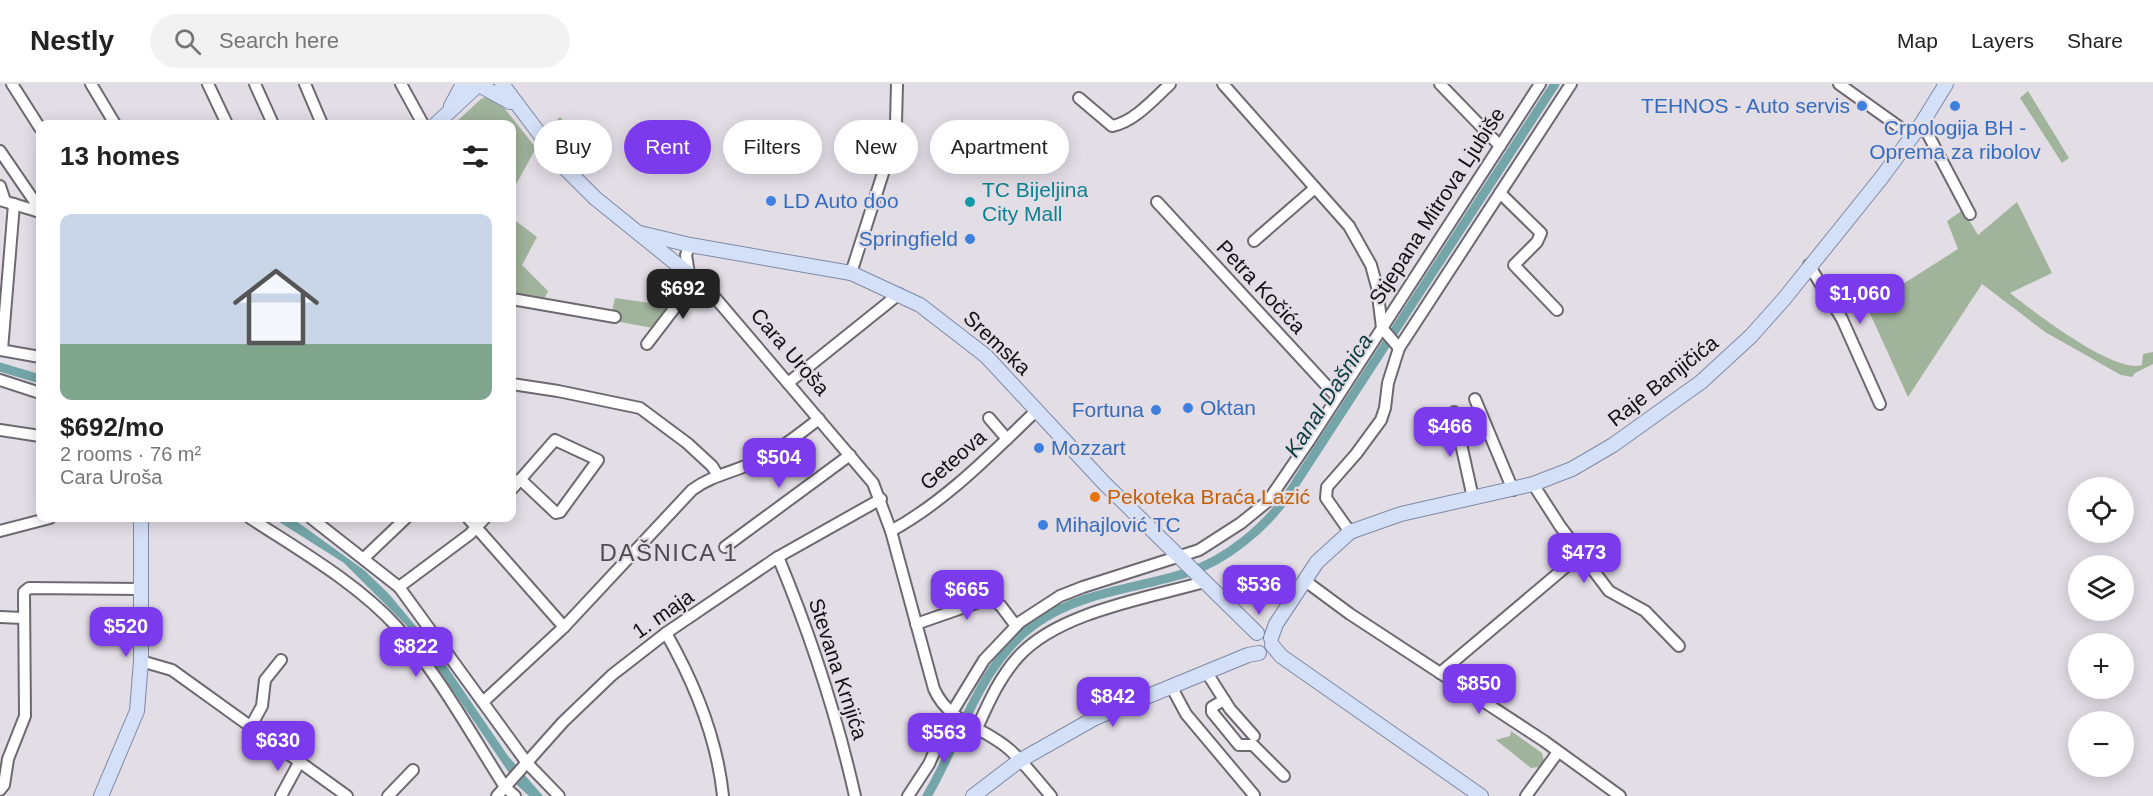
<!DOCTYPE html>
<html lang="en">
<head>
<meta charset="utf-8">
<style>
	body { margin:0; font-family:Helvetica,sans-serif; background:#f2f2f2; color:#222; height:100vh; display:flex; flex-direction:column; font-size:22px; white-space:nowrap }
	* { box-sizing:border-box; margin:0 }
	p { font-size:20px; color:#767676 }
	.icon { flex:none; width:33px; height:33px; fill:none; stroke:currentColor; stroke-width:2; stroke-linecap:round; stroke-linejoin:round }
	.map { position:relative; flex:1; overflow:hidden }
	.side { position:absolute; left:36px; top:36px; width:480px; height:402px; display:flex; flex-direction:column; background:#fff; border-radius:12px; box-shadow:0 3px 15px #0003 }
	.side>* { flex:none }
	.guide { position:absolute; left:534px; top:36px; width:570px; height:54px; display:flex; gap:12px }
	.tools { position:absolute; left:2068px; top:393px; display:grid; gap:12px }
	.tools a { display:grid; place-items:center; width:66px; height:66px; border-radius:50%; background:#fff; box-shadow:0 3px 15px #0003; font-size:30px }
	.price { position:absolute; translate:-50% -51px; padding:0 14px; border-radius:12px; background:#7c3aed; color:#fff; font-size:20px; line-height:39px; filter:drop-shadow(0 2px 3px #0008) }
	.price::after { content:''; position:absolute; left:50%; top:36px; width:18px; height:14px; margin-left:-9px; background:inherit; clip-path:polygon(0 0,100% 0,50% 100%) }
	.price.selected { background:#222; color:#fff }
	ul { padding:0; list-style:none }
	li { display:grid; align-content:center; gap:12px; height:318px; padding:0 24px }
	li+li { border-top:2px solid #e0e0e0 }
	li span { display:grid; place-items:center; height:186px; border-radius:12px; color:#555 }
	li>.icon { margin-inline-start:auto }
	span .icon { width:108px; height:108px; fill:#fffc; stroke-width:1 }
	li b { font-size:26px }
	h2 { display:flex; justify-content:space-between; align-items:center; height:72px; padding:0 24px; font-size:26px }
	.pill { padding:0 21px; border-radius:27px; background:#fff; box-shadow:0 3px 15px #0003; font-size:21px; line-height:54px }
	.pill.selected { background:#7c3aed; color:#fff }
	header { display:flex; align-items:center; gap:36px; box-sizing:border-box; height:84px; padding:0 30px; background:#fff; border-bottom:2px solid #e0e0e0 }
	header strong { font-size:28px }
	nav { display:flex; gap:33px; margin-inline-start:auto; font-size:21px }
	.search { width:420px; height:54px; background:#f2f2f2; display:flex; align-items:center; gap:15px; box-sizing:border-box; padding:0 21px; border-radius:33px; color:#767676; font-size:22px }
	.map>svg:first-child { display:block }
	.green { fill:#a0b39b }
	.water { fill:#74a6a9 }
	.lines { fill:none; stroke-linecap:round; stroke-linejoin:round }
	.canal { stroke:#74a6a9; stroke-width:9 }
	.minor-casing { stroke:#6e6971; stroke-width:14 }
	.major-casing { stroke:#7e8aa5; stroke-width:16 }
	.minor { stroke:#fff; stroke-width:10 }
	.major { stroke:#d4e0f8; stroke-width:14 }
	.shop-dot { fill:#3f7fe0; stroke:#e3dde6; stroke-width:2 }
	.culture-dot { fill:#0f9aa8; stroke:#e3dde6; stroke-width:2 }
	.food-dot { fill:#e8710a; stroke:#e3dde6; stroke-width:2 }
	.labels { text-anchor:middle; stroke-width:4.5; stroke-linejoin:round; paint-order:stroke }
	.shop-label { font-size:21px; fill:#366cbe; stroke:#e3dde6; text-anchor:start }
	.culture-label { font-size:21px; fill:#0d838f; stroke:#e3dde6; text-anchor:start }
	.street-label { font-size:21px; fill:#131114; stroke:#e3dde6 }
	.food-label { font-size:21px; fill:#c56008; stroke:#e3dde6; text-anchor:start }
	.water-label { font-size:22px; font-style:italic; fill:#0b3c3f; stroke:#e3dde6 }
	.quarter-label { font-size:24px; letter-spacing:1.5px; fill:#504b52; stroke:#e3dde6 }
</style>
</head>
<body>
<header>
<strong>Nestly</strong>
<div class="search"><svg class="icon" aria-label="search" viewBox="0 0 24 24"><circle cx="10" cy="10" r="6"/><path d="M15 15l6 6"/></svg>Search here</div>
<nav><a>Map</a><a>Layers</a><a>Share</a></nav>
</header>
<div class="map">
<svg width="2153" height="712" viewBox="0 0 2153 712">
	<rect width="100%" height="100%" fill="#e3dde6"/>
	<!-- green -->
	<g class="green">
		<polygon points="2028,7 2069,74 2062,79 2020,14"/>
		<polygon points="488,12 498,16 536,64 512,108 512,40 454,40 481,15"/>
		<polygon points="560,33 590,67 576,80 547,46"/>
		<path d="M2017,118L2052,189L2010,209C2034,228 2114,290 2142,281L2143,270L2153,268V280L2135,289L2132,293L2121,291L2045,248L1982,200L1908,313L1867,223L1958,165L1947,137L1963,126L1978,151Z"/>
		<polygon points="512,134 537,153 522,181 548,207 544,215 512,213"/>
		<polygon points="615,214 671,222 653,244 620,238 621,230 612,227"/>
		<polygon points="1511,647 1542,669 1544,677 1539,683 1531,684 1496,656 1510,652"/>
	</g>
	<!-- water -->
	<polygon class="water" points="273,434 292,434 364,486 388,509 435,565 508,672 543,712 529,712 518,702 413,548 344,479"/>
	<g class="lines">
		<!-- canal -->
		<g class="canal">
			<polyline points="0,283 40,295"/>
			<path d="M927,712C961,655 979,580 1035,540C1081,507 1137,505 1189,488C1226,476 1263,445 1286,414L1555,0"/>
		</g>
		<defs>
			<g id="minor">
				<polyline points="12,0 40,44"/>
				<polyline points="91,0 115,40"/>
				<polyline points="208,0 227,40"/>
				<polyline points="255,0 273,40"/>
				<polyline points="305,0 322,40"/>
				<polyline points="401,0 423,40"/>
				<polyline points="1223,0 1349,142 1371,181 1377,203 1382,244 1399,264"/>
				<polyline points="1440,0 1500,62"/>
				<polyline points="1839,0 1912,52"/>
				<path d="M1079,14L1112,42C1134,38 1154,15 1170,0"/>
				<polyline points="1922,39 1970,130"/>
				<polyline points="0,67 37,121 37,127"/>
				<polyline points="0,102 5,117"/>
				<polyline points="1500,109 1541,149 1537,158 1514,181 1557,226"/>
				<polyline points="0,116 40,128"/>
				<polyline points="1157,118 1337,313"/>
				<polyline points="1254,157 1315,104"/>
				<path d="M690,161L686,171L689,190L706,203L873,399L891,447L934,605C950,640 983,642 1010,666C1025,680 1038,697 1051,712"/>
				<polyline points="1809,181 1842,235 1880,320"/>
				<polyline points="851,189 893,58 896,39 897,0"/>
				<polyline points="512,215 615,233"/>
				<polyline points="647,260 696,196"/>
				<polyline points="0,266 40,273"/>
				<polyline points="2,266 14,120"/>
				<polyline points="0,296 40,309"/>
				<polyline points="788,299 899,210"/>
				<polyline points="512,300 558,307 640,324 687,359 712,382 717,390"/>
				<polyline points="1475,315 1513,406"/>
				<polyline points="1454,328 1473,414"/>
				<polyline points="989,334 1007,355"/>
				<polyline points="0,346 40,352"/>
				<polyline points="1533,400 1560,442 1609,507 1645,527 1679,562"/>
				<polyline points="512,405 555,356 598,376 560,428 556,429 520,395"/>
				<path d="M250,434C299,466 357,499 397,543C439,591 471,650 505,703L515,712"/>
				<polyline points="311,434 399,503 527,679 559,712"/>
				<polyline points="468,434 564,543"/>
				<polyline points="0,447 50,434"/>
				<path d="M891,447C946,417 991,370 1036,327"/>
				<polyline points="1350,448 1326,414 1327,403 1356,370 1381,336 1385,324 1388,299 1399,264 1571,0"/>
				<polyline points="725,463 850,371"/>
				<path d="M778,473C811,552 836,628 855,712"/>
				<polyline points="364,474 406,434"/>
				<polyline points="1304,496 1350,530 1544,657 1620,712"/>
				<polyline points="399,503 470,450 485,434"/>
				<polyline points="0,533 23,534"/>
				<polyline points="916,540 991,514 1001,522 1016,542"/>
				<path d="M666,549C695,600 717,653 723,712"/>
				<polyline points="141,577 172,586 347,712"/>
				<polyline points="1207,589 1230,625 1254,652"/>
				<polyline points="1440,589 1581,470"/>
				<polyline points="1171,602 1186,630 1254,711"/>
				<polyline points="1224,616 1212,623 1212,628 1239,661 1253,661 1284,692"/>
				<path d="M483,618L564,543L692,406C713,390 737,388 761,375C783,364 800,349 819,335"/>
				<polyline points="251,642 262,622 265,596 281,576"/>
				<path d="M977,644C988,620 999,594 1018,573C1058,528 1148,514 1204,498"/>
				<polyline points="0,706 4,701 8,675 25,632 24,508 29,504 141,505"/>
				<polyline points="281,712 300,677"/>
				<polyline points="388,712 413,686"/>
				<polyline points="497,712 563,638 612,591 666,549 778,473 881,415"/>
				<polyline points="908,712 929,680 951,630 984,576 1020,538 1060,512 1083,503 1199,466 1241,439 1268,417 1309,357 1540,0"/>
				<polyline points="1526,712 1558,668"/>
			</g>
			<g id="major">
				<polyline points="502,0 566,85 595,114 689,190"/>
				<polyline points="481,2 510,18"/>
				<polyline points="451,22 463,0"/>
				<polyline points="436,40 477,2"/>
				<polyline points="640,149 690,161 851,189 920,221 986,272 1104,399 1257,549"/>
				<polyline points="1271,554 1276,540 1317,478 1350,448 1401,430 1533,400 1572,385 1613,361 1701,298 1751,252 1784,215 1882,93 1922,39 1946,0"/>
				<polyline points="1272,561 1281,572 1481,712"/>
				<polyline points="101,712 137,627 141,577 141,434"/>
				<polyline points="973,712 1019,677 1095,634 1248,571 1259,569"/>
			</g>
		</defs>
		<!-- minor casing -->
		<use href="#minor" class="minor-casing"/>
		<!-- major casing -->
		<use href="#major" class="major-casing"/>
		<!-- minor -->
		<use href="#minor" class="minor"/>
		<!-- major -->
		<use href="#major" class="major"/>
	</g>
	<!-- markers -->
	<g class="shop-dot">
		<circle cx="1862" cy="22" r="6"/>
		<circle cx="1955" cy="22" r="6"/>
		<circle cx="771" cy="117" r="6"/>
		<circle cx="970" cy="155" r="6"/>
		<circle cx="1188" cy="324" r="6"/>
		<circle cx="1156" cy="326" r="6"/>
		<circle cx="1039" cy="364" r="6"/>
		<circle cx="1043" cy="441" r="6"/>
	</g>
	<circle class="culture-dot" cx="970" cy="118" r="6"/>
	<circle class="food-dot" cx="1095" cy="413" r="6"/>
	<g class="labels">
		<!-- shop labels -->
		<g class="shop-label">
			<text x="1850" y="29" text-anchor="end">TEHNOS - Auto servis</text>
			<text x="1955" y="51" text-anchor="middle">Crpologija BH -<tspan x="1955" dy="24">Oprema za ribolov</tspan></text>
			<text x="783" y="124">LD Auto doo</text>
			<text x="958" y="162" text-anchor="end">Springfield</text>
			<text x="1200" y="331">Oktan</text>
			<text x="1144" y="333" text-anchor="end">Fortuna</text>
			<text x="1051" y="371">Mozzart</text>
			<text x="1055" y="448">Mihajlović TC</text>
		</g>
		<!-- culture labels -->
		<g class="culture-label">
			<text x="982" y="113">TC Bijeljina<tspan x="982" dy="24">City Mall</tspan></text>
		</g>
		<!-- street labels -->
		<g class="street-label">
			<text transform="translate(1437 122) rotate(-57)" y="7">Stjepana Mitrova Ljubiše</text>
			<text transform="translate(1261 203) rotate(47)" y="7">Petra Kočića</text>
			<text transform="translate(997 259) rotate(43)" y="7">Sremska</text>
			<text transform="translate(790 268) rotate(49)" y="7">Cara Uroša</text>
			<text transform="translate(1663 297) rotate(-38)" y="7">Raje Banjičića</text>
			<text transform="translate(953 376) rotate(-41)" y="7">Geteova</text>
			<text transform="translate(663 530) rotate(-35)" y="7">1. maja</text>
			<text transform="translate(838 585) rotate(72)" y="7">Stevana Krnjića</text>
		</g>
		<!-- food labels -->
		<g class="food-label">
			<text x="1107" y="420">Pekoteka Braća Lazić</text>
		</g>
		<!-- water labels -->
		<g class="water-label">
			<text transform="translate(1328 311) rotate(-57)" y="8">Kanal Dašnica</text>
		</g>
		<!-- quarter labels -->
		<g class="quarter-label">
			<text x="669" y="477">DAŠNICA 1</text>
		</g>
	</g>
</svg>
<div class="tools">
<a><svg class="icon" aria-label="locate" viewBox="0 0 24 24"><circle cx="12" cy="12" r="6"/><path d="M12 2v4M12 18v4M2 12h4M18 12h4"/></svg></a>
<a><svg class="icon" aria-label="layers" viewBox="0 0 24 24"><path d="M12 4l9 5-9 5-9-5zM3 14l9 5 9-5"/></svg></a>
<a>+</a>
<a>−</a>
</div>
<b class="price selected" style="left:683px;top:236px">$692</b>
<b class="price" style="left:1860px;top:241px">$1,060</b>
<b class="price" style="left:1450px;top:374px">$466</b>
<b class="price" style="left:779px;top:405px">$504</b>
<b class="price" style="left:1584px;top:500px">$473</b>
<b class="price" style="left:1259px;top:532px">$536</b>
<b class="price" style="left:967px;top:537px">$665</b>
<b class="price" style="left:126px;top:574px">$520</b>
<b class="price" style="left:416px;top:594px">$822</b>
<b class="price" style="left:1479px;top:631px">$850</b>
<b class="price" style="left:1113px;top:644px">$842</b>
<b class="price" style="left:944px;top:680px">$563</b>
<b class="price" style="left:278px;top:688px">$630</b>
<div class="guide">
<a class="pill">Buy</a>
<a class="pill selected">Rent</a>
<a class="pill">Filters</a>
<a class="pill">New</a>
<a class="pill">Apartment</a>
</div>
<section class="side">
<h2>13 homes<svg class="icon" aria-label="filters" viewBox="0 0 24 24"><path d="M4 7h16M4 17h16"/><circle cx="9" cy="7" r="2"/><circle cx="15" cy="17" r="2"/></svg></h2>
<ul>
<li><span style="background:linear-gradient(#c9d6e8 70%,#7fa58c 0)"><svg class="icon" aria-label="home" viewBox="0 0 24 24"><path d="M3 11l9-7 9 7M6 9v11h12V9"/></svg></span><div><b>$692/mo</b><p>2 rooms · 76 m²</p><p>Cara Uroša</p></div></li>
</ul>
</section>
</div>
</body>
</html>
